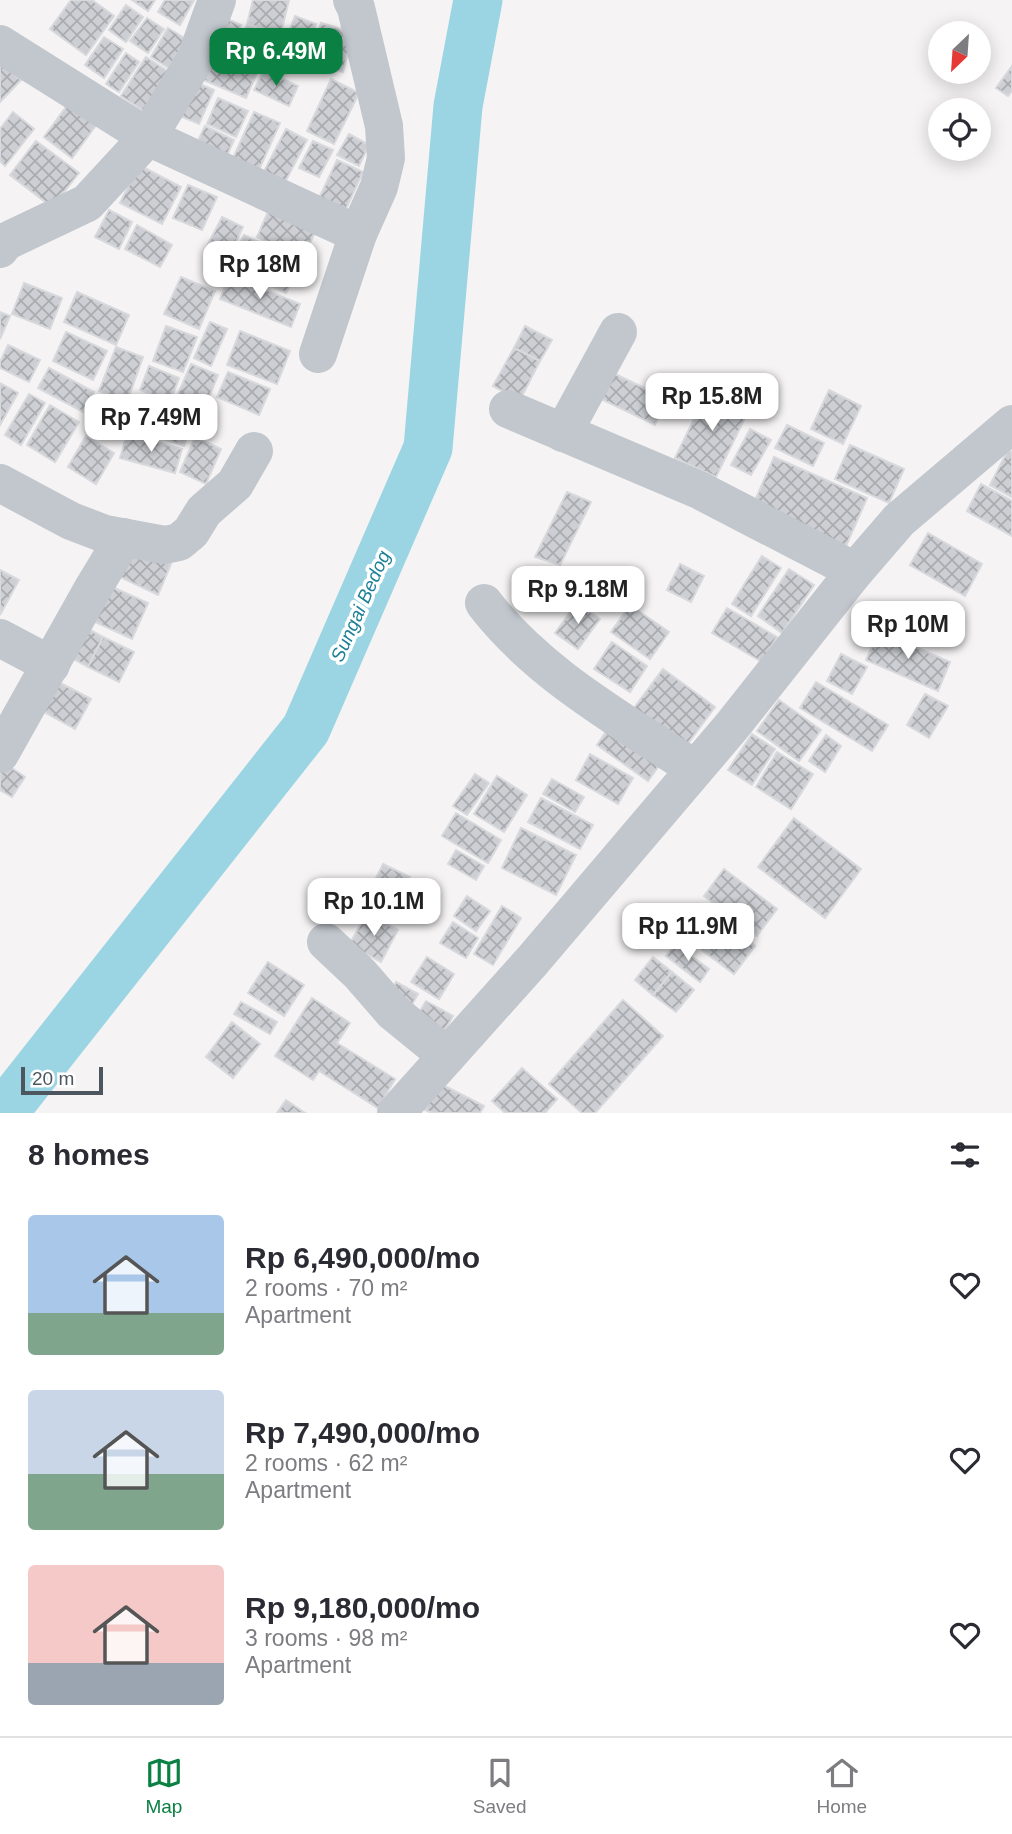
<!DOCTYPE html>
<html lang="en">
<head>
<meta charset="utf-8">
<style>
	body { margin:0; font-family:Arial,sans-serif; background:#f2f2f3; color:#2b2b33; height:100vh; display:flex; flex-direction:column; font-size:26px; white-space:nowrap }
	* { box-sizing:border-box; margin:0 }
	p { font-size:23px; color:#7c7c81 }
	.icon { flex:none; width:38px; height:38px; fill:none; stroke:currentColor; stroke-width:2; stroke-linecap:round; stroke-linejoin:round }
	.map { position:relative; height:1113px; overflow:hidden }
	.drawer { display:flex; flex-direction:column; background:#fff; flex:1 }
	.drawer>* { flex:none }
	.needle { width:46px; rotate:205deg }
	.controls { position:absolute; left:928px; top:21px; display:grid; gap:14px }
	.controls a { display:grid; place-items:center; width:63px; height:63px; border-radius:50%; background:#fff; box-shadow:0 4px 18px #0003; font-size:35px }
	.scale { position:absolute; left:21px; bottom:18px; width:82px; box-sizing:border-box; padding-left:7px; border:4px solid #4d565e; border-top:0; font-size:19px; line-height:24px; white-space:nowrap; color:#4d565e; -webkit-text-stroke:5px #fff; paint-order:stroke }
	.price { position:absolute; translate:-50% -60px; padding:0 16px; border-radius:14px; background:#fff; color:#222; font-size:23px; line-height:46px; filter:drop-shadow(0 2px 4px #0008) }
	.price::after { content:''; position:absolute; left:50%; top:42px; width:21px; height:16px; margin-left:-10px; background:inherit; clip-path:polygon(0 0,100% 0,50% 100%) }
	.price.on { background:#0b8043; color:#fff }
	ul { padding:0; list-style:none }
	li { display:flex; align-items:center; gap:21px; height:175px; padding:0 28px }
	li span { display:grid; place-items:center; flex:none; width:196px; height:140px; border-radius:7px; color:#555 }
	li>.icon { margin-inline-start:auto }
	span .icon { width:84px; height:84px; fill:#fffc; stroke-width:1 }
	li b { font-size:30px }
	h2 { display:flex; justify-content:space-between; align-items:center; height:84px; padding:0 28px; font-size:30px }
	.tab-bar { display:flex; justify-content:space-around; align-items:center; height:98px; border-top:2px solid #e1e1e2; background:#fff; font-size:19px; color:#7c7c81 }
	.tab-bar a { display:grid; justify-items:center; gap:4px }
	.tab-bar .on { color:#0b8043 }
	.map>svg:first-child { display:block }
	.lines { fill:none; stroke-linecap:round; stroke-linejoin:round }
	.river { stroke:#9bd5e3; stroke-width:49 }
	.building { fill:url(#building-cross-hatch); stroke:#d8d9dd; stroke-width:2 }
	.minor { stroke:#c1c7cd; stroke-width:38 }
	.labels { text-anchor:middle; stroke-width:7; stroke-linejoin:round; paint-order:stroke }
	.water-label { font-size:19px; font-style:italic; fill:#1d8098; stroke:#fff }
</style>
</head>
<body>
<div class="map">
<svg width="1012" height="1113" viewBox="0 0 1012 1113">
	<defs>
		<pattern id="building-cross-hatch" width="8" height="8" patternUnits="userSpaceOnUse" patternTransform="scale(1.75)"><rect width="8" height="8" fill="#cdcfd4"/><path d="M0 0l8 8M0 8l8-8" fill="none" stroke="#a9abaf"/></pattern>
	</defs>
	<rect width="100%" height="100%" fill="#f5f3f3"/>
	<g class="lines">
		<!-- river -->
		<polyline class="river" points="3,1113 306,729 428,448 458,106 478,0"/>
	</g>
	<!-- building -->
	<g class="building">
		<polygon points="71,0 92,0 114,16 86,55 50,29"/>
		<polygon points="132,0 155,0 148,11"/>
		<polygon points="165,0 194,0 180,25 158,12"/>
		<polygon points="253,0 289,0 281,33 247,24"/>
		<polygon points="126,5 143,17 126,42 109,30"/>
		<polygon points="221,16 241,25 232,46 212,37"/>
		<polygon points="295,16 316,24 304,55 283,47"/>
		<polygon points="147,18 164,29 148,53 130,41"/>
		<polygon points="321,23 353,32 343,72 310,63"/>
		<polygon points="247,25 274,38 263,61 237,50"/>
		<polygon points="168,28 186,39 169,68 151,57"/>
		<polygon points="104,37 123,49 104,78 85,65"/>
		<polygon points="207,44 260,66 246,98 194,76"/>
		<polygon points="126,53 139,62 119,92 106,84"/>
		<polygon points="146,57 172,74 147,113 121,96"/>
		<polygon points="0,63 21,80 0,102"/>
		<polygon points="1012,66 1012,91 1008,96 996,88"/>
		<polygon points="264,70 298,86 289,106 254,90"/>
		<polygon points="331,79 359,93 334,144 307,131"/>
		<polygon points="195,82 214,90 199,124 180,116"/>
		<polygon points="218,98 248,111 236,137 207,124"/>
		<polygon points="69,103 97,124 72,158 44,137"/>
		<polygon points="13,112 34,129 5,166 0,161 0,129"/>
		<polygon points="254,112 280,123 254,181 228,169"/>
		<polygon points="205,126 234,140 225,160 195,147"/>
		<polygon points="286,129 307,140 282,188 261,177"/>
		<polygon points="349,134 369,145 359,166 337,155"/>
		<polygon points="36,141 79,173 52,207 10,175"/>
		<polygon points="313,141 333,150 319,177 299,168"/>
		<polygon points="337,160 363,172 339,224 313,211"/>
		<polygon points="139,165 181,187 162,224 120,203"/>
		<polygon points="188,185 217,197 202,230 173,218"/>
		<polygon points="270,207 317,228 303,258 257,237"/>
		<polygon points="109,210 132,222 119,249 95,237"/>
		<polygon points="222,217 243,227 228,259 206,248"/>
		<polygon points="137,225 172,245 160,267 125,249"/>
		<polygon points="244,235 301,263 286,293 229,266"/>
		<polygon points="229,275 300,304 291,327 220,299"/>
		<polygon points="181,277 215,291 199,329 164,314"/>
		<polygon points="24,283 62,298 50,329 12,314"/>
		<polygon points="77,292 129,315 116,345 64,322"/>
		<polygon points="0,312 10,316 0,339"/>
		<polygon points="210,322 227,329 211,366 194,358"/>
		<polygon points="166,326 197,337 183,372 153,361"/>
		<polygon points="525,326 552,340 540,361 514,348"/>
		<polygon points="240,331 290,351 277,384 227,365"/>
		<polygon points="66,332 107,351 93,380 53,361"/>
		<polygon points="8,345 40,360 29,382 0,368 0,362"/>
		<polygon points="116,347 143,357 127,402 99,391"/>
		<polygon points="514,348 540,361 520,400 493,386"/>
		<polygon points="191,364 218,375 202,415 174,403"/>
		<polygon points="149,366 179,378 170,402 140,390"/>
		<polygon points="49,368 94,392 83,412 38,388"/>
		<polygon points="228,372 270,389 259,415 217,397"/>
		<polygon points="611,372 667,399 655,425 599,398"/>
		<polygon points="0,383 18,393 0,425"/>
		<polygon points="709,388 750,408 716,477 675,458"/>
		<polygon points="829,390 861,406 843,444 811,429"/>
		<polygon points="29,394 45,403 21,445 5,435"/>
		<polygon points="148,403 194,419 184,446 138,430"/>
		<polygon points="50,405 79,422 55,462 27,445"/>
		<polygon points="787,425 824,443 813,466 775,448"/>
		<polygon points="750,429 771,440 751,475 731,465"/>
		<polygon points="127,434 182,449 175,473 120,458"/>
		<polygon points="86,436 114,453 96,484 68,467"/>
		<polygon points="195,437 221,449 206,484 180,472"/>
		<polygon points="850,445 904,469 889,503 835,479"/>
		<polygon points="1008,450 1012,452 1012,497 990,485"/>
		<polygon points="774,457 867,498 846,546 753,505"/>
		<polygon points="981,484 1012,501 1012,536 967,511"/>
		<polygon points="567,492 591,502 560,565 535,557"/>
		<polygon points="928,533 982,564 965,596 910,565"/>
		<polygon points="131,545 171,564 158,595 118,576"/>
		<polygon points="762,556 781,568 751,616 732,604"/>
		<polygon points="680,564 704,576 691,602 667,590"/>
		<polygon points="789,569 814,585 782,633 758,616"/>
		<polygon points="0,570 19,580 0,615"/>
		<polygon points="110,586 148,603 132,639 95,622"/>
		<polygon points="577,603 600,619 578,649 555,633"/>
		<polygon points="630,605 669,632 650,659 611,632"/>
		<polygon points="727,608 777,637 762,662 712,633"/>
		<polygon points="79,624 103,637 88,667 64,654"/>
		<polygon points="879,631 950,662 938,691 866,660"/>
		<polygon points="103,637 134,652 119,682 88,667"/>
		<polygon points="612,642 647,666 630,692 594,669"/>
		<polygon points="841,654 867,667 852,694 827,681"/>
		<polygon points="663,669 715,707 680,754 628,716"/>
		<polygon points="51,678 91,699 75,729 35,707"/>
		<polygon points="816,682 888,725 872,751 800,708"/>
		<polygon points="925,694 948,706 929,738 907,725"/>
		<polygon points="779,700 821,730 799,761 757,731"/>
		<polygon points="616,717 668,753 648,781 597,745"/>
		<polygon points="752,734 775,749 752,785 728,770"/>
		<polygon points="826,735 841,746 825,772 809,761"/>
		<polygon points="777,752 813,774 791,809 756,787"/>
		<polygon points="590,754 633,778 618,804 576,780"/>
		<polygon points="6,764 25,777 12,797 0,790 0,773"/>
		<polygon points="475,774 489,783 467,815 453,806"/>
		<polygon points="497,776 527,795 504,832 474,814"/>
		<polygon points="552,779 584,797 575,812 543,794"/>
		<polygon points="541,798 593,825 580,849 528,822"/>
		<polygon points="456,813 501,840 488,863 442,836"/>
		<polygon points="794,818 861,869 825,918 758,867"/>
		<polygon points="521,828 576,855 556,895 502,868"/>
		<polygon points="456,850 484,866 476,880 448,864"/>
		<polygon points="383,864 410,877 396,905 369,892"/>
		<polygon points="724,869 777,909 757,936 704,896"/>
		<polygon points="467,896 490,911 476,931 454,916"/>
		<polygon points="701,905 755,946 734,974 679,933"/>
		<polygon points="502,906 521,918 493,965 474,954"/>
		<polygon points="367,913 398,930 381,962 349,945"/>
		<polygon points="453,922 478,938 466,958 440,943"/>
		<polygon points="675,944 709,969 700,982 666,956"/>
		<polygon points="427,957 454,974 439,999 411,982"/>
		<polygon points="653,957 672,972 653,995 635,980"/>
		<polygon points="268,962 304,985 284,1016 248,993"/>
		<polygon points="672,972 694,990 676,1012 653,995"/>
		<polygon points="396,982 418,994 409,1010 387,998"/>
		<polygon points="312,998 350,1023 337,1043 395,1079 378,1108 319,1071 313,1080 275,1056"/>
		<polygon points="623,1000 663,1036 595,1113 582,1113 549,1084"/>
		<polygon points="426,1001 453,1016 441,1037 414,1021"/>
		<polygon points="241,1002 277,1022 270,1034 234,1014"/>
		<polygon points="232,1022 260,1044 233,1078 206,1057"/>
		<polygon points="522,1068 557,1099 545,1113 505,1113 492,1101"/>
		<polygon points="439,1083 484,1106 480,1113 432,1113 425,1110"/>
		<polygon points="286,1100 305,1113 277,1113"/>
	</g>
	<g class="lines">
		<!-- minor -->
		<g class="minor">
			<polyline points="0,44 148,137 358,234"/>
			<polyline points="0,249 5,242 87,203 148,137 196,58 217,0"/>
			<polyline points="318,354 358,234 379,187 386,158 384,126 356,8 352,0"/>
			<polyline points="508,409 699,490 855,571"/>
			<polyline points="563,433 618,332"/>
			<polyline points="0,483 71,521 105,534 165,545 179,542 191,532 204,511 235,484 254,451"/>
			<path d="M484,603C538,674 622,720 695,769"/>
			<polyline points="0,638 51,665"/>
			<polyline points="0,754 92,590 124,537"/>
			<polyline points="326,942 360,974 393,1012 447,1056"/>
			<polyline points="396,1113 533,960 732,726 855,571 899,520 1012,424"/>
		</g>
	</g>
	<g class="labels">
		<!-- water labels -->
		<g class="water-label">
			<text transform="translate(360 606) rotate(-66)" y="7">Sungai Bedog</text>
		</g>
	</g>
</svg>
<div class="controls">
<a><svg class="needle" viewBox="-14 -14 28 28"><path d="M0-13l5 13h-10z" fill="#e53935"/><path d="M0 13l5-13h-10z" fill="#7c7c81"/></svg></a>
<a><svg class="icon" aria-label="locate" viewBox="0 0 24 24"><circle cx="12" cy="12" r="6"/><path d="M12 2v4M12 18v4M2 12h4M18 12h4"/></svg></a>
</div>
<div class="scale">20 m</div>
<b class="price on" style="left:276px;top:88px">Rp 6.49M</b>
<b class="price" style="left:260px;top:301px">Rp 18M</b>
<b class="price" style="left:712px;top:433px">Rp 15.8M</b>
<b class="price" style="left:151px;top:454px">Rp 7.49M</b>
<b class="price" style="left:578px;top:626px">Rp 9.18M</b>
<b class="price" style="left:908px;top:661px">Rp 10M</b>
<b class="price" style="left:374px;top:938px">Rp 10.1M</b>
<b class="price" style="left:688px;top:963px">Rp 11.9M</b>
</div>
<section class="drawer">
<h2>8 homes<svg class="icon" aria-label="filters" viewBox="0 0 24 24"><path d="M4 7h16M4 17h16"/><circle cx="9" cy="7" r="2"/><circle cx="15" cy="17" r="2"/></svg></h2>
<ul>
<li><span style="background:linear-gradient(#a9c7e8 70%,#7fa58c 0)"><svg class="icon" aria-label="home" viewBox="0 0 24 24"><path d="M3 11l9-7 9 7M6 9v11h12V9"/></svg></span><div><b>Rp 6,490,000/mo</b><p>2 rooms · 70 m²</p><p>Apartment</p></div><svg class="icon" aria-label="heart" viewBox="0 0 24 24"><path d="M12 20l-8-8c-3-5 5-10 8-4 3-6 11-1 8 4z"/></svg></li>
<li><span style="background:linear-gradient(#c9d6e8 60%,#7fa58c 0)"><svg class="icon" aria-label="home" viewBox="0 0 24 24"><path d="M3 11l9-7 9 7M6 9v11h12V9"/></svg></span><div><b>Rp 7,490,000/mo</b><p>2 rooms · 62 m²</p><p>Apartment</p></div><svg class="icon" aria-label="heart" viewBox="0 0 24 24"><path d="M12 20l-8-8c-3-5 5-10 8-4 3-6 11-1 8 4z"/></svg></li>
<li><span style="background:linear-gradient(#f6c9c9 70%,#9aa5b1 0)"><svg class="icon" aria-label="home" viewBox="0 0 24 24"><path d="M3 11l9-7 9 7M6 9v11h12V9"/></svg></span><div><b>Rp 9,180,000/mo</b><p>3 rooms · 98 m²</p><p>Apartment</p></div><svg class="icon" aria-label="heart" viewBox="0 0 24 24"><path d="M12 20l-8-8c-3-5 5-10 8-4 3-6 11-1 8 4z"/></svg></li>
</ul>
</section>
<nav class="tab-bar">
<a class="on"><svg class="icon" aria-label="map" viewBox="0 0 24 24"><path d="M3 6l6-2 6 2 6-2v14l-6 2-6-2-6 2zM9 4v14M15 6v14"/></svg>Map</a>
<a><svg class="icon" aria-label="saved" viewBox="0 0 24 24"><path d="M7 4h10v16l-5-4-5 4z"/></svg>Saved</a>
<a><svg class="icon" aria-label="home" viewBox="0 0 24 24"><path d="M3 11l9-7 9 7M6 9v11h12V9"/></svg>Home</a>
</nav>
</body>
</html>
